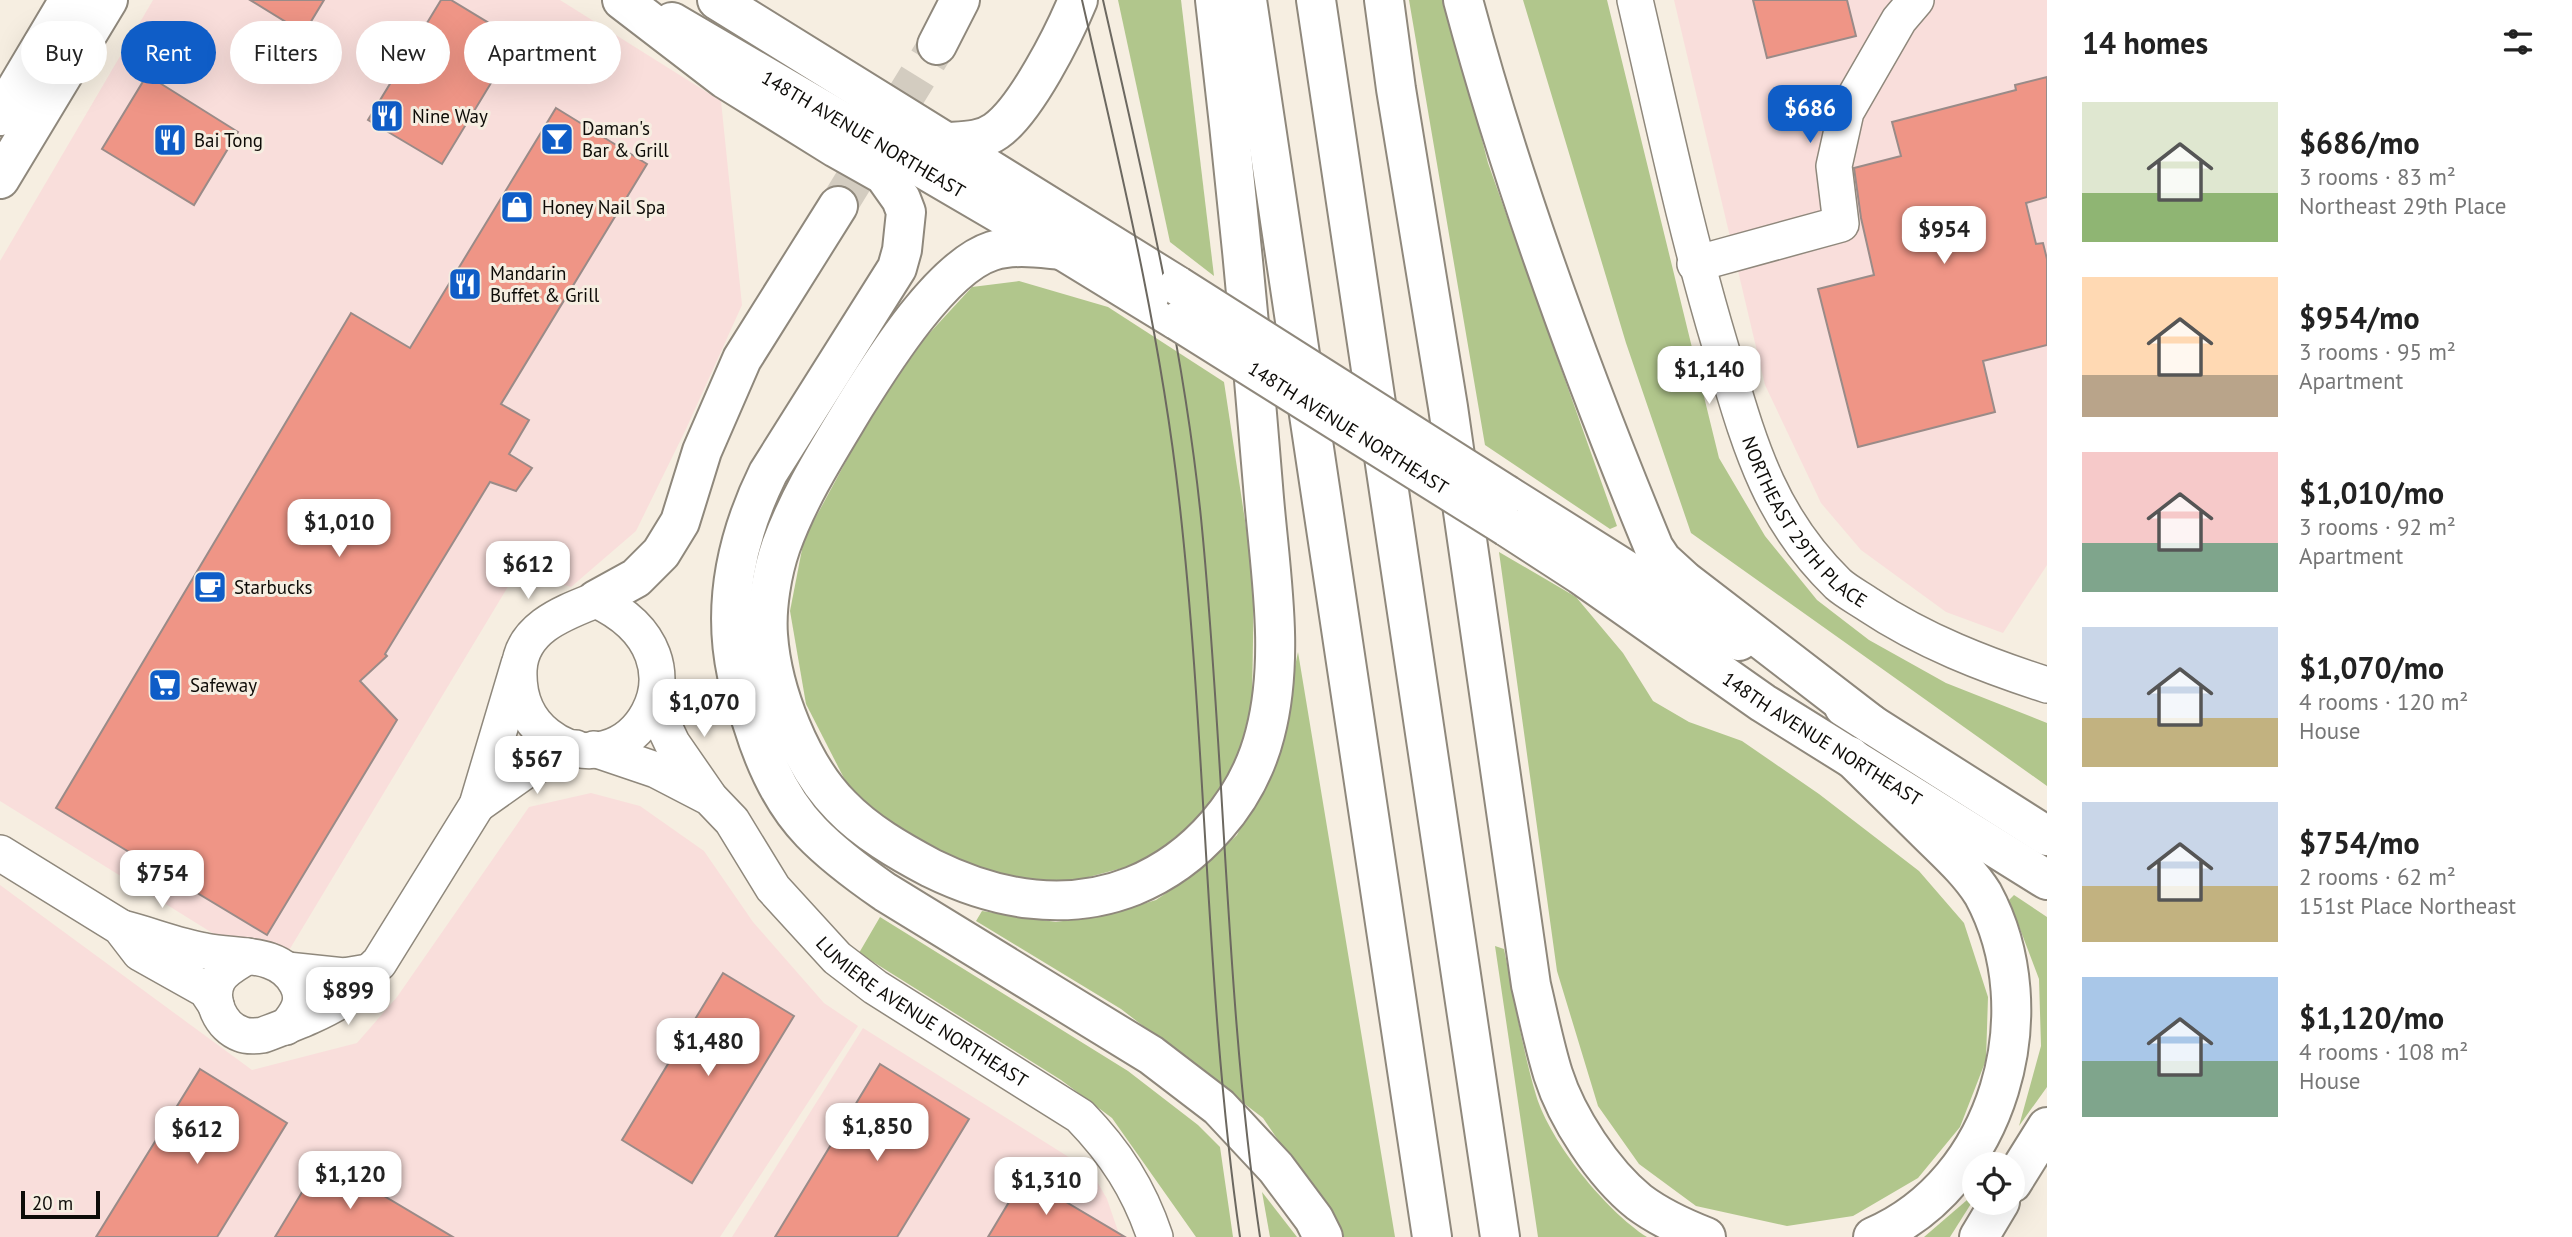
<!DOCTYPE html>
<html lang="en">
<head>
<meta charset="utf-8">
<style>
	body { margin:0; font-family:"PT Sans",sans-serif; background:#f2f2f2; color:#222; height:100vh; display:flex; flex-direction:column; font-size:26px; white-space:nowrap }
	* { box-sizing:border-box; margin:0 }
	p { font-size:23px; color:#767676 }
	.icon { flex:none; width:38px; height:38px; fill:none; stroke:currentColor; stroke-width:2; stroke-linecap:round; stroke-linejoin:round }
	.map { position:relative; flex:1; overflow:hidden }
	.panel { display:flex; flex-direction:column; background:#fff; width:525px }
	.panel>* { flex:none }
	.top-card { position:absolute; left:21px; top:21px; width:665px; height:63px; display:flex; gap:14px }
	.buttons { position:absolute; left:1962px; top:1152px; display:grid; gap:14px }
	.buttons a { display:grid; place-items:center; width:63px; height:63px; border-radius:50%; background:#fff; box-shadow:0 7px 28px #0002; font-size:35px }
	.scale { position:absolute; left:21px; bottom:18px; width:79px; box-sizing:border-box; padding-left:7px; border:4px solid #0e0c08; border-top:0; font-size:19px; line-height:24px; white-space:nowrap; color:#0e0c08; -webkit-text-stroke:5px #f6eee1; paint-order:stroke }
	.price { position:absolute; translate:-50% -60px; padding:0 16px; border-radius:14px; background:#fff; color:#222; font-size:23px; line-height:46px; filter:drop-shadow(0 2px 4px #0008) }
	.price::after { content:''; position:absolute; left:50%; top:42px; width:21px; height:16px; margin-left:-10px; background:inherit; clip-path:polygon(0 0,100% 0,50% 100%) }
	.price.on { background:#0f5dc7; color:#fff }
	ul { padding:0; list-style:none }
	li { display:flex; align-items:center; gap:21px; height:175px; padding:0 35px }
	li span { display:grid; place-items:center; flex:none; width:196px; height:140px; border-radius:0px; color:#555 }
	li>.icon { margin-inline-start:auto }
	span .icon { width:84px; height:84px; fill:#fffc; stroke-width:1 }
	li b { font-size:30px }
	h2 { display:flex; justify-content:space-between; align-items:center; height:84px; padding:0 35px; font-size:30px }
	.pill { padding:0 24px; border-radius:32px; background:#fff; box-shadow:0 7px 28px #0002; font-size:24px; line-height:63px }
	.pill.on { background:#0f5dc7; color:#fff }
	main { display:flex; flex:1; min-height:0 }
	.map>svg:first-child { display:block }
	.commercial { fill:#f9dedb }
	.green { fill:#b1c68c }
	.building { fill:#ef9586; stroke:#9a8b88; stroke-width:2 }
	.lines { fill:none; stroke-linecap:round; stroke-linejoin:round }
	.highway-tunnel { stroke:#d3ccc0; stroke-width:38; stroke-dasharray:38 19; stroke-linecap:butt }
	.minor-casing { stroke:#8f887c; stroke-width:38 }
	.major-casing { stroke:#8f887c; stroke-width:42 }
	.highway-casing { stroke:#8f887c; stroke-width:42 }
	.minor { stroke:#fff; stroke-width:35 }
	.major { stroke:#fff; stroke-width:38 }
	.highway { stroke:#fff; stroke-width:38 }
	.tram { stroke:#6c6860; stroke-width:2 }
	.major-bridge-casing { stroke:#8f887c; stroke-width:42; stroke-linecap:butt }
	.major-bridge { stroke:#fff; stroke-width:38 }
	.labels { text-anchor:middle; stroke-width:6; stroke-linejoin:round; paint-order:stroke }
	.poi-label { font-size:19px; fill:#0e0c08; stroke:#f6eee1; text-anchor:start }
	.street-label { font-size:19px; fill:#0e0c08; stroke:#f6eee1 }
</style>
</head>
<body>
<main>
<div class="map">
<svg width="2047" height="1237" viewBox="0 0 2047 1237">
	<rect width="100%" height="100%" fill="#f6eee1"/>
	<!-- commercial -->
	<g class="commercial">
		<polygon points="153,0 560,0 721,101 742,305 686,429 636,531 571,587 518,570 288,952 230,944 0,801 0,261"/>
		<polygon points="1674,0 2047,0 2047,565 2003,633 1946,612 1861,550 1821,503 1765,385"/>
		<polygon points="591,793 640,806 704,851 753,922 824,1003 858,1026 720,1237 0,1237 0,885 252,1070 357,1043 397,997 529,807"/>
		<polygon points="863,1028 1091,1171 1107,1199 1120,1237 732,1237"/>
	</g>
	<!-- green -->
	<g class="green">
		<polygon points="1118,0 1181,0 1214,276 1170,242"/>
		<polygon points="1409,0 1446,0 1488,163 1617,526 1610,529 1485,445"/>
		<polygon points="1523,0 1607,0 1719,458 1765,536 1817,600 1869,640 1946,683 2047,723 2047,786 1691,533 1626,343"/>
		<polygon points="1019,281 1108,307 1224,382 1254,580 1252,701 1238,758 1208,810 1145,862 1070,882 1005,880 893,830 848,786 806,704 790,611 804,539 871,415 925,338 972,287"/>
		<polygon points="1499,552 1576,597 1623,653 1653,701 1689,722 1742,741 1819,794 1919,871 1964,923 1988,997 1986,1060 1960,1127 1918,1178 1853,1216 1787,1226 1696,1206 1639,1164 1598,1106 1557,971"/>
		<polygon points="1298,652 1395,1237 1344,1237 1263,1118 1121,1009 976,921 982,911 1056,922 1105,915 1156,900 1200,870 1237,835 1276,757"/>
		<polygon points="2014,895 2047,917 2047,1087 2019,1126 2041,1046 2039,979 2009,900"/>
		<polygon points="880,917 1128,1071 1198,1125 1220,1147 1233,1237 1196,1237 1112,1118 1061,1080 859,953"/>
		<path d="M1495,946L1504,949C1514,997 1522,1048 1536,1095C1550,1142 1606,1211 1647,1237H1538Z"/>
		<polygon points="1262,1192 1297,1237 1270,1237"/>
		<polygon points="1974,1194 1974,1199 1950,1237 1924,1237"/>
	</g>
	<!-- building -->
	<g class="building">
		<polygon points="250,0 324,0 304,33"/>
		<polygon points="441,0 451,0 517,40 442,164 368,120"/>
		<polygon points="1753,0 1847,0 1856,36 1767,58"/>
		<polygon points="147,75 238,132 194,205 102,149"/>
		<polygon points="2047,77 2047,197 2026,203 2036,244 2043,243 2047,259 2047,345 1983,361 1995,412 1858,447 1818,289 1874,275 1861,218 1854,168 1901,156 1892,122 2016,90 2015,85"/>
		<polygon points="556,108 647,164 501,404 529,420 509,454 532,468 516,491 490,482 385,654 387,656 360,681 397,720 267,935 56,808 351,313 410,348"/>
		<polygon points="723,973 794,1016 692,1183 622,1140"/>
		<polygon points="880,1064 969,1119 897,1237 775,1237"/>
		<polygon points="200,1069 287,1123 217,1237 96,1237"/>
		<polygon points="322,1159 453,1237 275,1237"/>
		<polygon points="1024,1177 1125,1237 988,1237"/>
	</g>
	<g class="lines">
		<!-- highway-tunnel -->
		<polyline class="highway-tunnel" points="838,206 937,45"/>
		<defs>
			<g id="minor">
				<path id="s1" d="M1635,0C1662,116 1686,232 1720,345C1748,438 1766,514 1838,584C1847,592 1859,598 1869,605C1923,641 1985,665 2047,685"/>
				<polyline points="1695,264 1841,224 1834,166 1846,112 1899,20 1916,0"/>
				<path d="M596,600C722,659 626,797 547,735C526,719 518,697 519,670C521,628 563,613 596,600Z"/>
				<polyline points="655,699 663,724 672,743 708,795"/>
				<path id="s2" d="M594,749L656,770L710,798L732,821L773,888L837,958L875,987L1080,1116C1115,1152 1139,1189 1155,1237"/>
				<polyline points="477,805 525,771 576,748"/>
				<polyline points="0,853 120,927 140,953 206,990 216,1005"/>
				<path d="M122,928C150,935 177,946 205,951C237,958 280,950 297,984C306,1001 297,1014 286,1027"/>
				<path d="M248,956C237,963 224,969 218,980C208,1000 221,1027 241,1034C248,1037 256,1036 263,1035C292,1024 323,1013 349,995C360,987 367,972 379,963L477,805L519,664"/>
				<polyline points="287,970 344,976 368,972"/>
			</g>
			<g id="major">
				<polyline points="717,0 1178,286"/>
				<path id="s3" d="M672,22L1062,250L1178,321"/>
				<polyline points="0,116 69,0"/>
				<polyline points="0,179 108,0"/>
				<polyline points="1507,495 1739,641"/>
				<path id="s4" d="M1507,527L1581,575L1763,703L2047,880"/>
				<polyline points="1844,707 2047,836"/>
			</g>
			<g id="highway">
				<path d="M622,0L725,79L836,148L884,175L901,199L906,212L902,250L897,268L768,473C737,536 722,605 737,675C740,692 748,709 753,725C765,764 782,802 811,832C833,855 859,874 885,892L1151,1055L1219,1107L1276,1168L1314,1219L1323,1237"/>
				<polyline points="1247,0 1432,1237"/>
				<polyline points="1316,0 1500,1237"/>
				<path d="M1384,0L1396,89L1448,407L1531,985C1538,1014 1544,1045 1553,1074C1567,1118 1603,1173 1639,1202C1659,1217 1683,1228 1706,1237"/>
				<path d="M1463,0C1513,187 1580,369 1654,548L1662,560L1685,581L1871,724"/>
				<polyline points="937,45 960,0"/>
				<path d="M949,142C966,141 982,141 996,131C1026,110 1064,34 1078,0"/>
				<path d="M1062,250C1039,248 1015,244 992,251C942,267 883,361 855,406C828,451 799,496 781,546C772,572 766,607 768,635C772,691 801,766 841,806C866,832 899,851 931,868C994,899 1065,913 1133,886C1197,860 1248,801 1265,734C1286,654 1269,566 1263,486C1250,324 1234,162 1215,0"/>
				<polyline points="596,600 636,578 661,553 680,522 702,451 742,359 838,206"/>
				<path d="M1850,756C1875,781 1901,806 1926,831C1946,851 1968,870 1983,894C2047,1012 1999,1183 1873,1237"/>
				<polyline points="2012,1183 2047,1127"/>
				<polyline points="1979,1237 2000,1202"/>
			</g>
		</defs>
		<!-- minor casing -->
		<use href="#minor" class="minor-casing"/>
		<!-- major casing -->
		<use href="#major" class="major-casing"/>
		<!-- highway casing -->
		<use href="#highway" class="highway-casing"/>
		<!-- minor -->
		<use href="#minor" class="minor"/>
		<!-- major -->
		<use href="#major" class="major"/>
		<!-- highway -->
		<use href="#highway" class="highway"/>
		<!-- tram -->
		<g class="tram">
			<path d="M1082,0C1120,166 1160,330 1179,499C1207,744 1205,992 1240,1237"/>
			<path d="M1103,0C1142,172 1183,342 1201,518C1225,757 1225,999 1260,1237"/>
		</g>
		<defs>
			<g id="major-bridge">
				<polyline points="1178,286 1507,495"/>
				<path id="s5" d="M1178,321L1507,527"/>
			</g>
		</defs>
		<!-- major-bridge casing -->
		<use href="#major-bridge" class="major-bridge-casing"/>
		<!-- major-bridge -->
		<use href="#major-bridge" class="major-bridge"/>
	</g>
	<!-- icons -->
	<defs>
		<symbol id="restaurant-square" viewBox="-11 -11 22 22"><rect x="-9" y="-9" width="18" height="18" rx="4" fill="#0f5dc7" stroke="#f6eee1"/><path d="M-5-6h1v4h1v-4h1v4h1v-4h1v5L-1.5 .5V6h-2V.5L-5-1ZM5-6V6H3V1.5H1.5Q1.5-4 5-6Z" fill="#fff"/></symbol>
		<symbol id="bar-square" viewBox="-11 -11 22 22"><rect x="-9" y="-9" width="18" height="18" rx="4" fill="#0f5dc7" stroke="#f6eee1"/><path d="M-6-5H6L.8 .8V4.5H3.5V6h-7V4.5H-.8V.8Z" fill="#fff"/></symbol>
		<symbol id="shop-square" viewBox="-11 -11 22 22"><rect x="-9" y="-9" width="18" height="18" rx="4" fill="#0f5dc7" stroke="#f6eee1"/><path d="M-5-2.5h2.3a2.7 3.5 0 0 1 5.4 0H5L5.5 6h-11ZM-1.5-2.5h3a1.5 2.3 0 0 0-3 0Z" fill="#fff"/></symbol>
		<symbol id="cafe-square" viewBox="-11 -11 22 22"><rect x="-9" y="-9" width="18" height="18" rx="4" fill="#0f5dc7" stroke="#f6eee1"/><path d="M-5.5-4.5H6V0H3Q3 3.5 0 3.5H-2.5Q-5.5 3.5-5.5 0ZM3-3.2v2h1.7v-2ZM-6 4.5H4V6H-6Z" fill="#fff"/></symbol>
		<symbol id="supermarket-square" viewBox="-11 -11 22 22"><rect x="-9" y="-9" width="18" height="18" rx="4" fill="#0f5dc7" stroke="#f6eee1"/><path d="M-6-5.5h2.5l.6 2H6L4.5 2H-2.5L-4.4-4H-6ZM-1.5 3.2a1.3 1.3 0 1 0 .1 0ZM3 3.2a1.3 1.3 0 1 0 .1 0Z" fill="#fff"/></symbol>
	</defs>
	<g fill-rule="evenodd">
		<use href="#restaurant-square" x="368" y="97" width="38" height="38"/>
		<use href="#bar-square" x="538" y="120" width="38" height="38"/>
		<use href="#restaurant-square" x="151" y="121" width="38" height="38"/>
		<use href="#shop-square" x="498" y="188" width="38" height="38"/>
		<use href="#restaurant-square" x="446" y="265" width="38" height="38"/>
		<use href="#cafe-square" x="191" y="568" width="38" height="38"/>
		<use href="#supermarket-square" x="146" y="666" width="38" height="38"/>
	</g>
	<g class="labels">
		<!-- poi labels -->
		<g class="poi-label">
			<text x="412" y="123">Nine Way</text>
			<text x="582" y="135">Daman's<tspan x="582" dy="22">Bar &amp; Grill</tspan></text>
			<text x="194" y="147">Bai Tong</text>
			<text x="542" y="214">Honey Nail Spa</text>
			<text x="490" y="280">Mandarin<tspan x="490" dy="22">Buffet &amp; Grill</tspan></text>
			<text x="234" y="594">Starbucks</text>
			<text x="190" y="692">Safeway</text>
		</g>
		<!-- street labels -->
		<g class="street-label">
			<text dy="7" stroke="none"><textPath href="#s3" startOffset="222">148TH AVENUE NORTHEAST</textPath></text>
			<text dy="7" stroke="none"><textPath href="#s5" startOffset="201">148TH AVENUE NORTHEAST</textPath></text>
			<text dy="7" stroke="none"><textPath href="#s1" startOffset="555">NORTHEAST 29TH PLACE</textPath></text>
			<text dy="7" stroke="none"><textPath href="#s4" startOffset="380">148TH AVENUE NORTHEAST</textPath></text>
			<text dy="7" stroke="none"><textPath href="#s2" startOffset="432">LUMIERE AVENUE NORTHEAST</textPath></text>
		</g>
	</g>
</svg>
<div class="buttons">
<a><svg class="icon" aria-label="locate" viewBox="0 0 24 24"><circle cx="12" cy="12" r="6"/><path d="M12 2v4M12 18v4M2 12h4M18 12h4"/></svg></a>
</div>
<div class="scale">20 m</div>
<b class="price on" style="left:1810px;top:145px">$686</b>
<b class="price" style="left:1944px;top:266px">$954</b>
<b class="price" style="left:1709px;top:406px">$1,140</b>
<b class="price" style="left:339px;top:559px">$1,010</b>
<b class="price" style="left:528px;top:601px">$612</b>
<b class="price" style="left:704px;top:739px">$1,070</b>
<b class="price" style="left:537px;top:796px">$567</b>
<b class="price" style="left:162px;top:910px">$754</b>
<b class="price" style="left:348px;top:1027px">$899</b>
<b class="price" style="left:708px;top:1078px">$1,480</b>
<b class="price" style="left:877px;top:1163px">$1,850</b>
<b class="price" style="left:197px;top:1166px">$612</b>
<b class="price" style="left:350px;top:1211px">$1,120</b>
<b class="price" style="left:1046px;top:1217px">$1,310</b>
<div class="top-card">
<a class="pill">Buy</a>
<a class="pill on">Rent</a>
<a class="pill">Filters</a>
<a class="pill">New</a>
<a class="pill">Apartment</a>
</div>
</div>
<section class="panel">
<h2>14 homes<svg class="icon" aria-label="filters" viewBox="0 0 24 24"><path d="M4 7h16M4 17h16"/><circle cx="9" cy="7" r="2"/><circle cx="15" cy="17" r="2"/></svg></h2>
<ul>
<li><span style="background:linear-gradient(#dfe7d0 65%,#8fb573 0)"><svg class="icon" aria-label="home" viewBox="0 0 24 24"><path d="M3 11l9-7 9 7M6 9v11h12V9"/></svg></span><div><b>$686/mo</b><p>3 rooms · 83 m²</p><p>Northeast 29th Place</p></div></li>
<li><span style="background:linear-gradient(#ffd9b3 70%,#b9a48a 0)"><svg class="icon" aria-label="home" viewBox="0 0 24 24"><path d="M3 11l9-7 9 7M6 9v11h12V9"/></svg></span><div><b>$954/mo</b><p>3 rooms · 95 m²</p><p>Apartment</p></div></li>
<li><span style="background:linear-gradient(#f6c9c9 65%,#7fa58c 0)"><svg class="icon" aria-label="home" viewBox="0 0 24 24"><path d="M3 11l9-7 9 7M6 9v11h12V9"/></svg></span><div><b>$1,010/mo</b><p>3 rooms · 92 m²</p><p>Apartment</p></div></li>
<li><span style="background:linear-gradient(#c9d6e8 65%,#c2b280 0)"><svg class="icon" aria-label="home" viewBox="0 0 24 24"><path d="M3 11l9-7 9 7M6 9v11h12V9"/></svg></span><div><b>$1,070/mo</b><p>4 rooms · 120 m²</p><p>House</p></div></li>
<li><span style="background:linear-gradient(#c9d6e8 60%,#c2b280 0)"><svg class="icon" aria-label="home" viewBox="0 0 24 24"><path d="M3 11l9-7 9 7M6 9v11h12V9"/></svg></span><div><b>$754/mo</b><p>2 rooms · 62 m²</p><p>151st Place Northeast</p></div></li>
<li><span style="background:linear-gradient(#a9c7e8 60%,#7fa58c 0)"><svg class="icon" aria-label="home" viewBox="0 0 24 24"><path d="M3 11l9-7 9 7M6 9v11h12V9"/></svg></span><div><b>$1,120/mo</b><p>4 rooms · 108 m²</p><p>House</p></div></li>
</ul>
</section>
</main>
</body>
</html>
